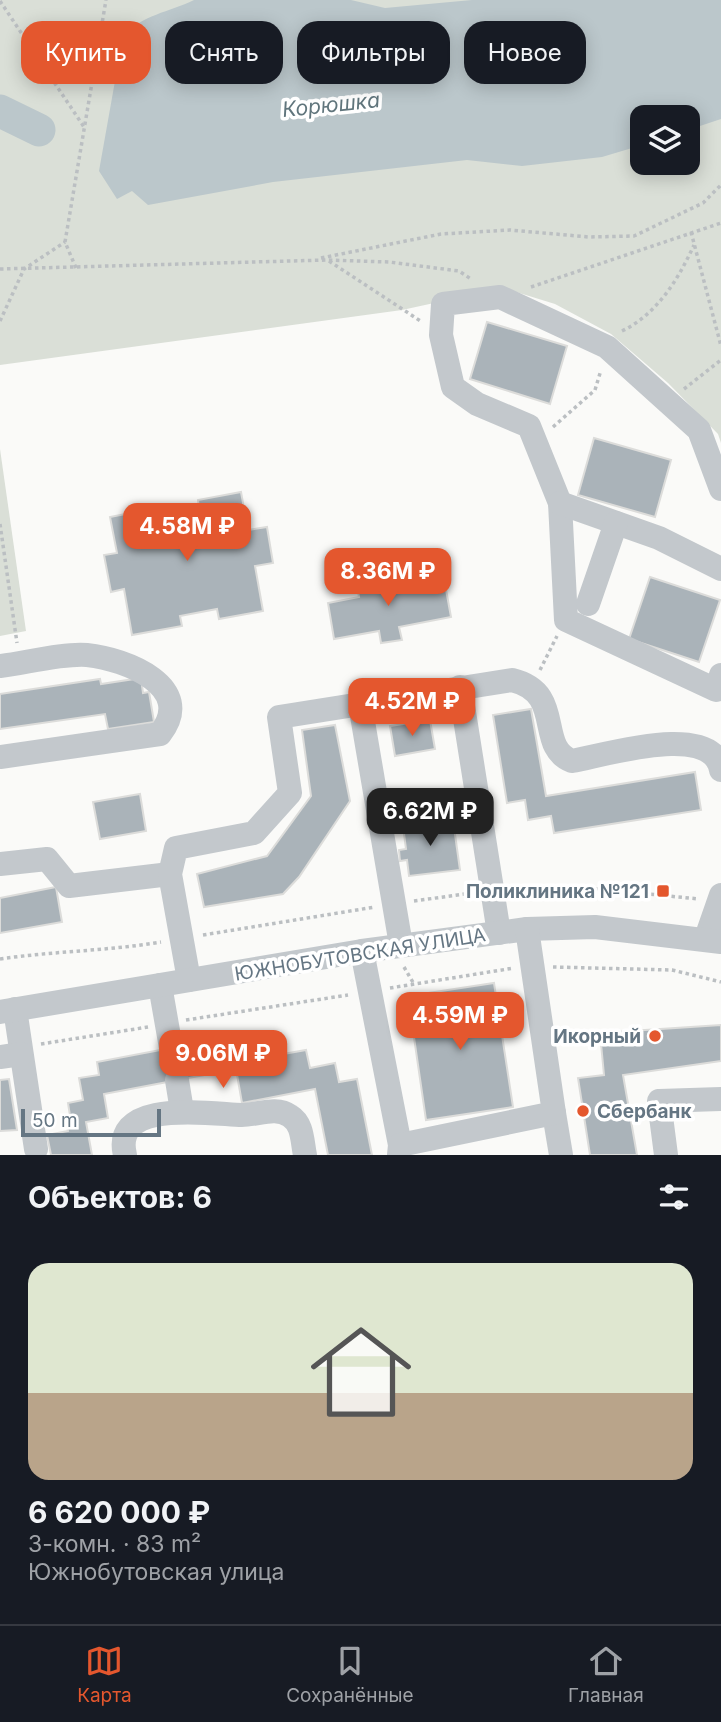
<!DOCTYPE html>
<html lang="ru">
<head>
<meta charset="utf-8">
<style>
	body { margin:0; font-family:Inter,sans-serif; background:#242831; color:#f1f3f6; height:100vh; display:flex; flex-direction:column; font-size:26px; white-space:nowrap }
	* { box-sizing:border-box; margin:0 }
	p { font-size:23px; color:#9ea1a6 }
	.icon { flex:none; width:38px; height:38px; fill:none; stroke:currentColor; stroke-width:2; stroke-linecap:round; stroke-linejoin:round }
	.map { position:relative; height:1155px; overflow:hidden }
	.side { display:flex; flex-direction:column; background:#171b24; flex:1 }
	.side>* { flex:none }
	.guide { position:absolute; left:21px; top:21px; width:679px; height:63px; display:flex; gap:14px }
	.tools { position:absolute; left:630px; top:105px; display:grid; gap:14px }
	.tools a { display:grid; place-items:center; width:70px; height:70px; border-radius:14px; background:#171b24; box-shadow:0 4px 18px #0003; font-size:35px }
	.scale { position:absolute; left:21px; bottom:18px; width:140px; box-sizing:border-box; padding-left:7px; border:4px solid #657683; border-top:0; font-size:19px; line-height:24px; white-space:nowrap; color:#657683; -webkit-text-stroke:5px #fff; paint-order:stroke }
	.price { position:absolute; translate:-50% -60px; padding:0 16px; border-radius:14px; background:#e4572e; color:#fff; font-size:23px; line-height:46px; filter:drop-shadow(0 2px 4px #0008) }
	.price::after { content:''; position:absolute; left:50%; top:42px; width:21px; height:16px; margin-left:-10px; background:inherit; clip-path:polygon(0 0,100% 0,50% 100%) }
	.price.selected { background:#222; color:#fff }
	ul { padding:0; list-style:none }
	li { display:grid; align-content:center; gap:14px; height:371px; padding:0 28px }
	li span { display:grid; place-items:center; height:217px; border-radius:21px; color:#555 }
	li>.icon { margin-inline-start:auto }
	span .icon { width:126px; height:126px; fill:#fffc; stroke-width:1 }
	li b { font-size:30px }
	h2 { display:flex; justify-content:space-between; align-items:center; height:84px; padding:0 28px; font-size:30px }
	.chip { padding:0 24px; border-radius:21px; background:#171b24; box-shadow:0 4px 18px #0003; font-size:24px; line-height:63px }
	.chip.selected { background:#e4572e; color:#fff }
	.menu { display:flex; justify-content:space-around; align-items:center; height:98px; border-top:2px solid #363941; background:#171b24; font-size:19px; color:#9ea1a6 }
	.menu a { display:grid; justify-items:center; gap:4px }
	.menu .selected { color:#e4572e }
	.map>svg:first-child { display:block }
	.green { fill:#dadfd7; fill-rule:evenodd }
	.water { fill:#bbc7cb }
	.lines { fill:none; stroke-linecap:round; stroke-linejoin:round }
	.river { stroke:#bbc7cb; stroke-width:33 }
	.building { fill:#aab3b9; stroke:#dcdcda; stroke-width:2 }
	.path { stroke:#bbbfc2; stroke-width:3.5; stroke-dasharray:3.5 3.5; stroke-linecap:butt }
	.minor { stroke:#c3c8cc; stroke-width:24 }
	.poi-dot { fill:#e4572e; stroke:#fff; stroke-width:2.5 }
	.labels { text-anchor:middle; stroke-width:7; stroke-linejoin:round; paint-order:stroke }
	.poi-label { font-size:19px; font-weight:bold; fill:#657683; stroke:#fff; text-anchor:end }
	.street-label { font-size:19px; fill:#657683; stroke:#fff }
	.water-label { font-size:21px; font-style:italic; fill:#60757c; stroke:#fff }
</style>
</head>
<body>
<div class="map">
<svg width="721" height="1155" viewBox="0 0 721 1155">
	<rect width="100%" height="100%" fill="#fafaf8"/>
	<!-- green -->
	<g class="green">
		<path d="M0,0H721V443L718,434L668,383L611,334L555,304L503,288L402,310L0,365ZM642,117H688V163H642Z"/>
		<polygon points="0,449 26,631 0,636"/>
	</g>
	<!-- water -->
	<path class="water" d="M194,0H351L385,8L472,0H721V119L688,130V117H642V145L602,157L522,166L467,160L273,182L148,205L132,191L117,199L99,171L123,36C142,15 169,12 194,0Z"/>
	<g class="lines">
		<!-- river -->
		<polyline class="river" points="0,111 39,130"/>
	</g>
	<!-- building -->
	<g class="building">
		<polygon points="487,322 567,346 550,404 470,379"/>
		<polygon points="594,438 671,460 655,517 578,495"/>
		<polygon points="241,492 248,530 267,527 273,563 255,566 263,611 219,619 217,609 180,616 182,626 132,635 124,589 111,592 104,555 117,553 110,517 161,507 163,516 199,509 198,500"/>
		<polygon points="409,573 412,590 445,584 451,617 399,627 402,640 381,643 379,631 334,639 328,603 359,597 356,582"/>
		<polygon points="650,577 720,600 699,662 629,639"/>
		<polygon points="141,678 143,693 149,692 154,722 108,729 105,714 0,729 0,694 100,679 101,684"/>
		<polygon points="531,709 546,796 695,772 701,810 554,833 551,816 528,820 525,800 507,803 493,715"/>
		<polygon points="430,720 435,749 395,756 390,726"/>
		<polygon points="335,725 350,801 299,877 283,894 204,907 197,874 267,856 311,796 302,730"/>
		<polygon points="140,794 146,831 100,839 93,802"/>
		<polygon points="453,820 460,870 409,876 407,860 400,861 399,850 406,849 403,826"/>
		<polygon points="56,887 62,922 0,933 0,898"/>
		<polygon points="494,983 513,1107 426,1120 408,996"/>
		<polygon points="721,1025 721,1061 623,1075 637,1155 590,1155 578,1078 604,1075 600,1033"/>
		<polygon points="234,1036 239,1062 306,1050 310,1068 335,1063 339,1082 357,1079 372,1155 328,1155 315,1089 242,1103 236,1069 104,1094 108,1118 86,1122 92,1155 51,1155 47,1135 68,1131 66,1123 71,1122 68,1103 83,1100 79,1078 99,1075 97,1062"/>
		<polygon points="9,1079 17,1130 0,1131 0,1080"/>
	</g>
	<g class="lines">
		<!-- path -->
		<g class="path">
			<polyline points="0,1 84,127"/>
			<polyline points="691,232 721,346"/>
			<polyline points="321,258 441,234 510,230 589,237 634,236 703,203 721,185"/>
			<polyline points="329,261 422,322"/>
			<polyline points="76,268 65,242 106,0"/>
			<polyline points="0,269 327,260 389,262 459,271 471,279"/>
			<polyline points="531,287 721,223"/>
			<polyline points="0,321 24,269 65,242"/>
			<path d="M622,331C657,314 678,280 694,245"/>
			<polyline points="684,389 721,360"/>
			<polyline points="553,427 595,390 601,370"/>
			<polyline points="0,524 17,643"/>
			<polyline points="540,670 557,636"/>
			<polyline points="511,892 587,888 699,899"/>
			<polyline points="414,901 472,893"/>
			<polyline points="203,935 375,907"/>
			<path d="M0,959C54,951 108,951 161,942"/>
			<polyline points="404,967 414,984"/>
			<polyline points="553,967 672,970 721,982"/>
			<polyline points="390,988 514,968"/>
			<polyline points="186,1020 348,995"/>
			<polyline points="41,1044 148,1027"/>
		</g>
		<!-- minor -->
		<g class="minor">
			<polyline points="721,489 699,430 607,347 500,297 443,304 441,335 453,387 477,404 529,426 560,503 566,620 716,690 721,675"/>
			<polyline points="560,503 659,538 721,569"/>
			<polyline points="588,604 616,523"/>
			<path d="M0,666C25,663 63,653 87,655C126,659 197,687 160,734L0,757"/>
			<polyline points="460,687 499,933"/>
			<polyline points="360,704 401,945"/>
			<polyline points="0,864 47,859 69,886 170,874"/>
			<polyline points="706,938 721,895"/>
			<polyline points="362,951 400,1145 399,1155"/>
			<path d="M189,980L170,874L176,848L254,833L290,793L279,717L512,680C566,693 535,747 572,761C606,755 713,721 721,770"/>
			<polyline points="160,985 171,1048"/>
			<polyline points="15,1009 36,1149"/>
			<polyline points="0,1012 362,951 527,929 595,927 721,942"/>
			<polyline points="0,1057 21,1054"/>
			<polyline points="177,1080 182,1111"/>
			<polyline points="554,1113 561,1155"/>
			<polyline points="400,1145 554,1113 527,929"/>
			<path d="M125,1155C111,1098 210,1114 242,1115C258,1115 276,1106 290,1116C303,1124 302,1141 305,1155"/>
			<polyline points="666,1155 659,1101 721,1099"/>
		</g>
	</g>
	<!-- markers -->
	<g class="poi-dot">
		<rect x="656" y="884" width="14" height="14" rx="3.5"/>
		<circle cx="655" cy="1036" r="7"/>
		<circle cx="583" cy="1111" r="7"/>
	</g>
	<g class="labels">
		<!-- poi labels -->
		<g class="poi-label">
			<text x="649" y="898">Поликлиника №121</text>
			<text x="641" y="1043">Икорный</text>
			<text x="597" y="1118" text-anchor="start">Сбербанк</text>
		</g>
		<!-- street labels -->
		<g class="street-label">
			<text transform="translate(360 954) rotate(-9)" y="7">ЮЖНОБУТОВСКАЯ УЛИЦА</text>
		</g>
		<!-- water labels -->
		<g class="water-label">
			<text transform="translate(331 105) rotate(-6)" y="7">Корюшка</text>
		</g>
	</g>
</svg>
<div class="tools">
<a><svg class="icon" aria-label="layers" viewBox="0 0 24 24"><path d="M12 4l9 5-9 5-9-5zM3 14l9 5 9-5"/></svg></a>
</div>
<div class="scale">50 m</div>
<b class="price" style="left:187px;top:563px">4.58M ₽</b>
<b class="price" style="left:388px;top:608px">8.36M ₽</b>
<b class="price" style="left:412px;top:738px">4.52M ₽</b>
<b class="price selected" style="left:430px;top:848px">6.62M ₽</b>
<b class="price" style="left:460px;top:1052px">4.59M ₽</b>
<b class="price" style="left:223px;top:1090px">9.06M ₽</b>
<div class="guide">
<a class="chip selected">Купить</a>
<a class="chip">Снять</a>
<a class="chip">Фильтры</a>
<a class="chip">Новое</a>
</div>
</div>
<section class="side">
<h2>Объектов: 6<svg class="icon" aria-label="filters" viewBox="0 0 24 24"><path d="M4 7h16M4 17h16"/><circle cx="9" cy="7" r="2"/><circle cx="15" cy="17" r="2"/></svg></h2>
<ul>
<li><span style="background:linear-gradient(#dfe7d0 60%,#b9a48a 0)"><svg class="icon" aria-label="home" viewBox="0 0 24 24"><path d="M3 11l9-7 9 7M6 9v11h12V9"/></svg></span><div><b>6 620 000 ₽</b><p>3-комн. · 83 m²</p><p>Южнобутовская улица</p></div></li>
</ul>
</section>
<nav class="menu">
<a class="selected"><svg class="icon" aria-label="map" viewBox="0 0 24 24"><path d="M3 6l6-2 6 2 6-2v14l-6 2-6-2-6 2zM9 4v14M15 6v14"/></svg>Карта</a>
<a><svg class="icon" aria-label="saved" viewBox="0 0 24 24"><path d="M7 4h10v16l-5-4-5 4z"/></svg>Сохранённые</a>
<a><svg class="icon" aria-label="home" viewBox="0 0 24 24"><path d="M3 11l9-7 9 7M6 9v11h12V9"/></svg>Главная</a>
</nav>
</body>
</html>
